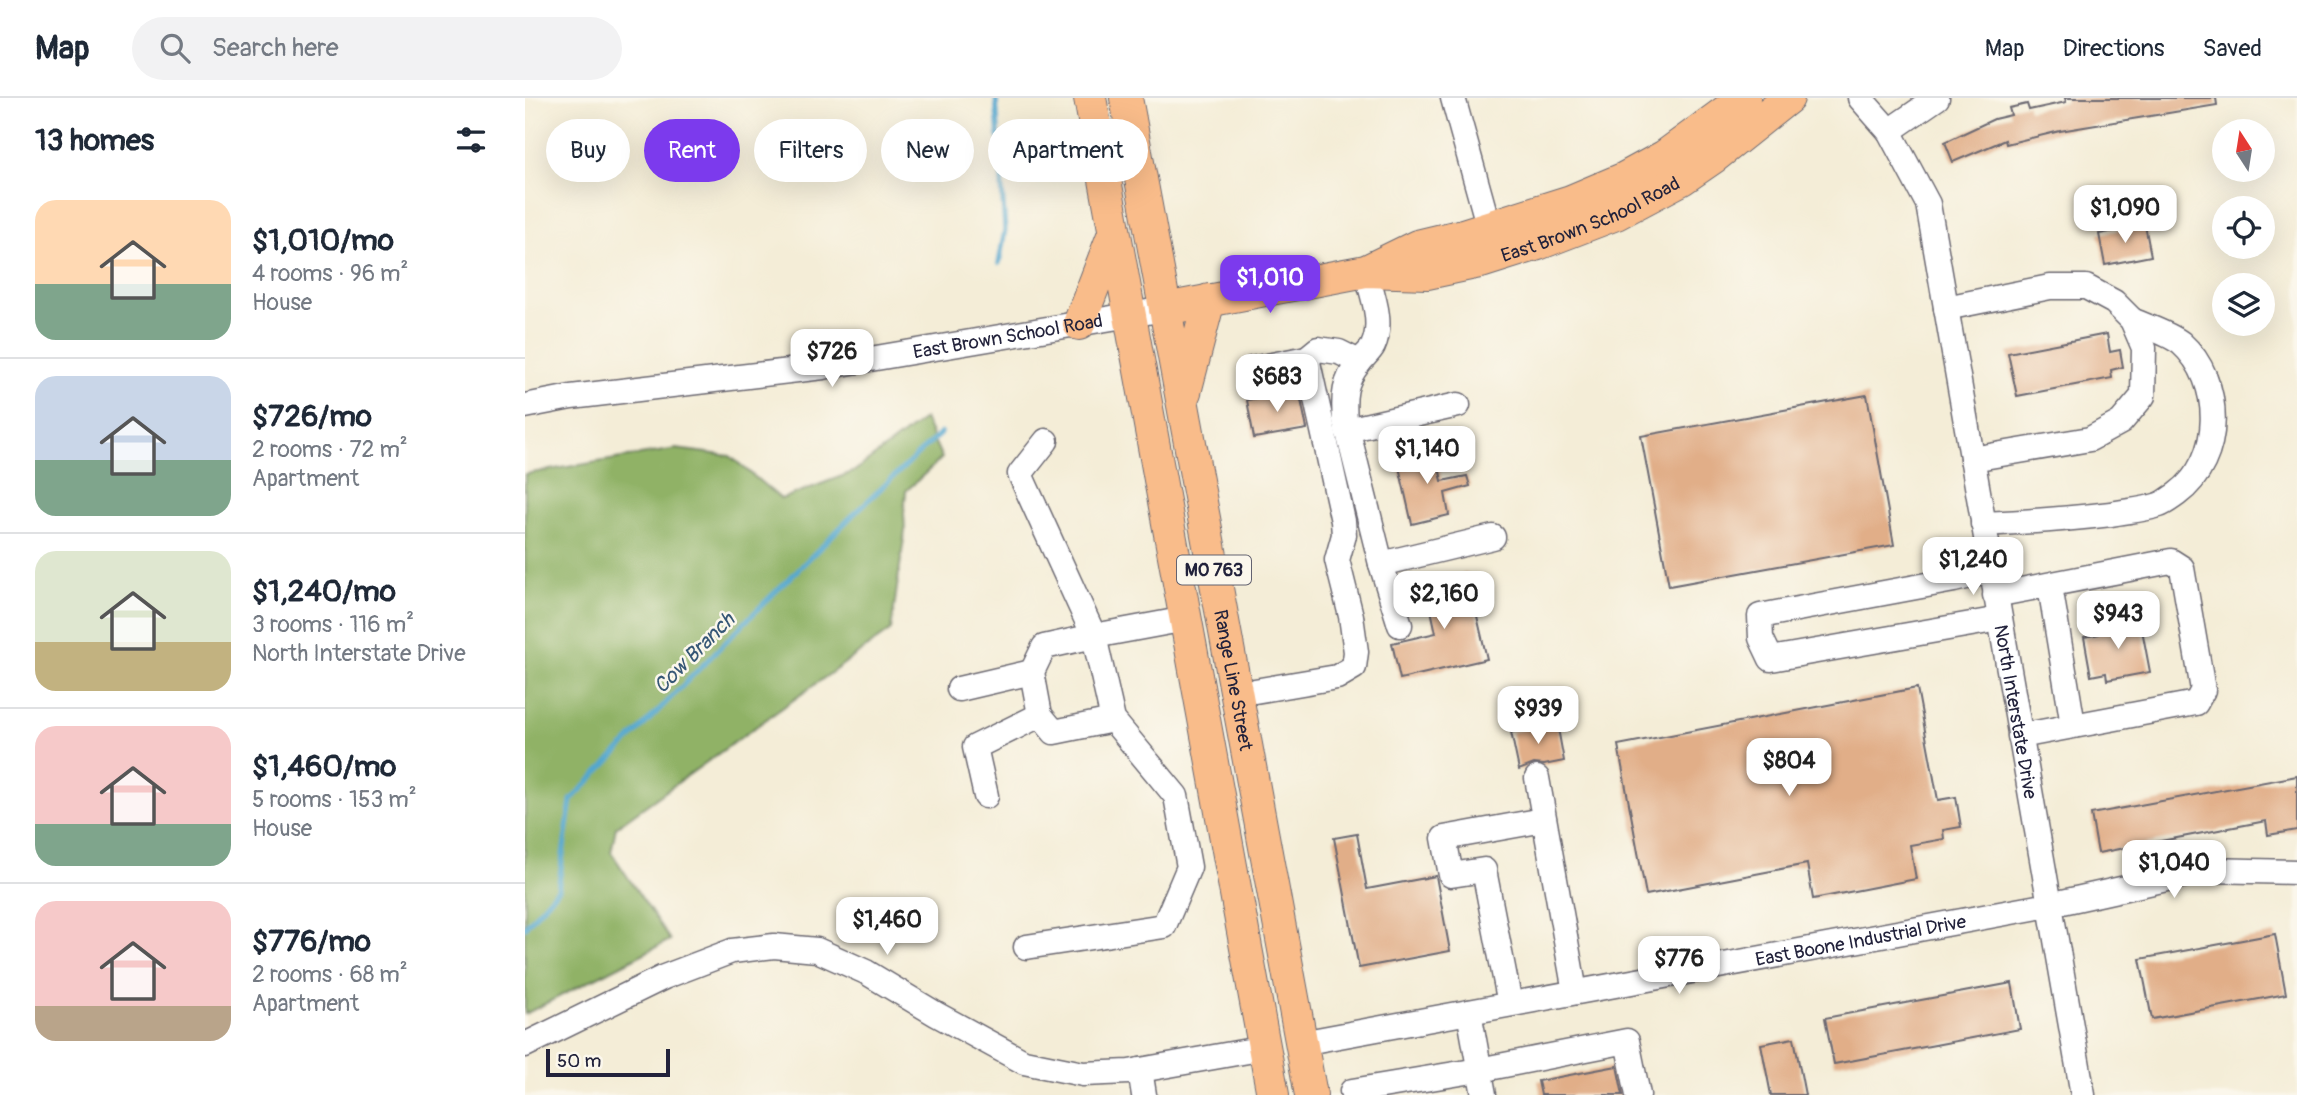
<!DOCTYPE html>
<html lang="en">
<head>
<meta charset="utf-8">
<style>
	body { margin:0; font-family:Pangolin,sans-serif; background:#f2f2f3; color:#1f2937; height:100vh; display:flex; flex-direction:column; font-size:26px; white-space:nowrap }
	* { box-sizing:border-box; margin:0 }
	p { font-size:23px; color:#747a83 }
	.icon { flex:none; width:38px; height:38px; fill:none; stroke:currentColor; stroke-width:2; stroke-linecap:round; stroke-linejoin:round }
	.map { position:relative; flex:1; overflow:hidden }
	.side { display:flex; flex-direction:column; background:#fff; width:525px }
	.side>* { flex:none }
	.guide { position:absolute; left:21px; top:21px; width:665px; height:63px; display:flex; gap:14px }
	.needle { width:46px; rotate:348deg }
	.controls { position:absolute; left:1687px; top:21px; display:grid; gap:14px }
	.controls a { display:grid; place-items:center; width:63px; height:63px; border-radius:50%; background:#fff; box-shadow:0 7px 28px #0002; font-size:35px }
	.scale { position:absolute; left:21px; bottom:18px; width:124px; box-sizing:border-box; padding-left:7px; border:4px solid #22223b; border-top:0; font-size:19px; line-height:24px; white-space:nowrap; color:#22223b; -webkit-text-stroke:5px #fbf7ec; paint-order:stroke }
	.price { position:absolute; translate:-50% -60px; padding:0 16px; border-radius:14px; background:#fff; color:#222; font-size:23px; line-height:46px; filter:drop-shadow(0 2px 4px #0008) }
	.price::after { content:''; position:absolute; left:50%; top:42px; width:21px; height:16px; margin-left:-10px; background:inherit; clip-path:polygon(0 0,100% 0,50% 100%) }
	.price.selected { background:#7c3aed; color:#fff }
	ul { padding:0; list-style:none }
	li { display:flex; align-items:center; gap:21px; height:175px; padding:0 35px }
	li+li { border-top:2px solid #e0e1e3 }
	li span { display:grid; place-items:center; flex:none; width:196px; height:140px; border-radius:21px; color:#555 }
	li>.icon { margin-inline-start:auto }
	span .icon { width:84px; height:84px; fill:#fffc; stroke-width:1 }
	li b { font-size:30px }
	h2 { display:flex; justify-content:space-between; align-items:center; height:84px; padding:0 35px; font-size:30px }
	.tag { padding:0 24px; border-radius:32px; background:#fff; box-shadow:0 7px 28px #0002; font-size:24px; line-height:63px }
	.tag.selected { background:#7c3aed; color:#fff }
	header { display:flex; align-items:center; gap:42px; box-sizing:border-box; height:98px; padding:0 35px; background:#fff; border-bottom:2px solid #e0e1e3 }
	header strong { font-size:33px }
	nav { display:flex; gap:38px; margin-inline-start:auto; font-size:24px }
	.search { width:490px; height:63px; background:#f2f2f3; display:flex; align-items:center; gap:18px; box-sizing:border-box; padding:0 24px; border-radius:38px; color:#747a83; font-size:26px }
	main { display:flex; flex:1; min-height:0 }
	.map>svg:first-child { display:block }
	.forest { fill:#90b266; stroke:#596a50; stroke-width:2 }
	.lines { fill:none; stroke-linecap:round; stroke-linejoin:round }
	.stream { stroke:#53a7cf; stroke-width:5 }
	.building { fill:#e1ae88 }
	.minor-casing { stroke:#6c6972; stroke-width:27 }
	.major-casing { stroke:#6c6972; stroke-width:34 }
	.minor { stroke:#fff; stroke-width:24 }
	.major { stroke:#f9bc8a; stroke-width:32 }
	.labels { text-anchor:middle; stroke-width:5; stroke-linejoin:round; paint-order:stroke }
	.shield { fill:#fbf7ec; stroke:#636270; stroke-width:2 }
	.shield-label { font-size:18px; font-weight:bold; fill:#22223b }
	.street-label { font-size:19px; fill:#22223b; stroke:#fbf7ec }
	.water-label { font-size:21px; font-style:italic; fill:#365776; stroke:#fbf7ec }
</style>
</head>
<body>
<header>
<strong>Map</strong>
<div class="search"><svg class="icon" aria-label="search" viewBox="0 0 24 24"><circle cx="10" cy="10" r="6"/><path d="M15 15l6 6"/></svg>Search here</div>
<nav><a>Map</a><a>Directions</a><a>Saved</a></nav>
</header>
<main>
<section class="side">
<h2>13 homes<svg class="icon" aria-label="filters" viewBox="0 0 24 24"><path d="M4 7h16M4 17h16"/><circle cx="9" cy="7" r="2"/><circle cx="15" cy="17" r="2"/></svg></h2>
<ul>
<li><span style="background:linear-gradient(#ffd9b3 60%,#7fa58c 0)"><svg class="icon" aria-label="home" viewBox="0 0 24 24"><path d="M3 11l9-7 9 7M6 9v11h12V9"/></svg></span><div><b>$1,010/mo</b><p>4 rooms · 96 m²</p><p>House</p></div></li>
<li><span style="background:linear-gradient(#c9d6e8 60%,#7fa58c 0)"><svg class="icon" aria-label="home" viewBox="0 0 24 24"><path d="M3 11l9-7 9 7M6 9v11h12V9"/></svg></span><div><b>$726/mo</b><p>2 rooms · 72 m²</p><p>Apartment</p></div></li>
<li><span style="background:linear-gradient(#dfe7d0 65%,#c2b280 0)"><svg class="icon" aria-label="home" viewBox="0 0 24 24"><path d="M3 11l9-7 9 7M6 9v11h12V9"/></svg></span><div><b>$1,240/mo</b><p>3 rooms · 116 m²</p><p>North Interstate Drive</p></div></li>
<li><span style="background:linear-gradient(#f6c9c9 70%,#7fa58c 0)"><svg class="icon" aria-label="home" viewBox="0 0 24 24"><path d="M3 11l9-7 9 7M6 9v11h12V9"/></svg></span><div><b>$1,460/mo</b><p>5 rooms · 153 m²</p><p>House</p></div></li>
<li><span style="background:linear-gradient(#f6c9c9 75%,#b9a48a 0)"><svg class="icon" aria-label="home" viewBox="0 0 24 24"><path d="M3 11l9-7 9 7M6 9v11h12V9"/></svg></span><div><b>$776/mo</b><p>2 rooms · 68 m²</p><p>Apartment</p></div></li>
</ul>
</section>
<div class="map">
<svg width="1772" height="997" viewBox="0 0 1772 997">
	<rect width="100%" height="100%" fill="#fbf7ec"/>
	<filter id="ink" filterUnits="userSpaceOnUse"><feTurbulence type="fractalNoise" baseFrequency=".0143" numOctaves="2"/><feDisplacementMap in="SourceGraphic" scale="14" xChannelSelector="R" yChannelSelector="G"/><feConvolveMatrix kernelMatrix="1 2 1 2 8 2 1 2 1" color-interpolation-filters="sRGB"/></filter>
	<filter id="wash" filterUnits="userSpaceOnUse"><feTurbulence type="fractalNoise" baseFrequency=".00686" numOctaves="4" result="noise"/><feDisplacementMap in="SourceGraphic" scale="28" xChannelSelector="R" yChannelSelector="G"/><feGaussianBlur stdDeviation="1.57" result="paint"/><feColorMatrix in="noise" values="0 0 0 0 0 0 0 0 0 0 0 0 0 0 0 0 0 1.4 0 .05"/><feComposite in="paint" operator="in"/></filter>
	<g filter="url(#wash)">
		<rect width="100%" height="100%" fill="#f4edd7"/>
		<!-- forest -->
		<polygon class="forest" points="399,321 417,360 381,393 379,415 380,433 366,532 91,729 86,754 145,842 0,916 0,376 151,351 205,358 256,401 328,374"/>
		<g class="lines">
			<!-- stream -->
			<g class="stream">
				<polyline points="471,0 480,132 474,165"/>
				<polyline points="0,829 33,791 46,702 211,533 336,409 416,335"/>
			</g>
		</g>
		<g id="blocks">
			<!-- building -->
			<g class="building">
				<polygon points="1540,0 1691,0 1692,7 1535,33 1481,46 1480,42 1428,64 1420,44 1469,21 1486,17 1484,10 1502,6 1504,12 1541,4"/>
				<polygon points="1620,127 1626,158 1580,167 1574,136"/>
				<polygon points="1582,236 1585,254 1595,252 1598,269 1586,272 1587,280 1492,298 1483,255"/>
				<polygon points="774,292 782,331 729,340 722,302"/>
				<polygon points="1342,297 1369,447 1144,488 1116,338"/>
				<polygon points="910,351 917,383 942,378 945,388 920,395 924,417 887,426 872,360"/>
				<polygon points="942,475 962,561 875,581 867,545 911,535 900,484"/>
				<polygon points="1615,521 1625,574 1582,582 1581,575 1566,578 1559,539 1574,536 1572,529"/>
				<polygon points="1392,590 1413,702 1431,699 1436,729 1418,732 1419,741 1385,747 1391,781 1288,801 1282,766 1121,797 1093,647"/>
				<polygon points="1032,625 1039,663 1019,667 1009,666 994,672 986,634"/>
				<polygon points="1772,678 1772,732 1743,737 1741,723 1573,755 1566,716"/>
				<polygon points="832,736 842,791 911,778 925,853 834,870 809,740"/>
				<polygon points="1750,836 1761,896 1627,921 1615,861"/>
				<polygon points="1487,885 1495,931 1309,966 1300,920"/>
				<polygon points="1269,940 1280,997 1246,997 1236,946"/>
				<polygon points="1092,968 1098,997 1016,997 1013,983"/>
			</g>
		</g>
	</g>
	<g filter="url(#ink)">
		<use href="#blocks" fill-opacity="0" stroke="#6c6972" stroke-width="2"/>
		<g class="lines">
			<defs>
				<g id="minor">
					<polyline points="928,0 964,130"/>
					<path id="s1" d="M1335,0L1364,33L1403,106L1558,997"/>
					<polyline points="1364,33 1412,0"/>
					<path d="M841,173C847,196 859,224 848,248C845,254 838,259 834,265C819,283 818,299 820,322L856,466L875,527"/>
					<polyline points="1421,210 1525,189 1561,189 1589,204 1607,222 1619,250 1618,298 1596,324 1565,341 1447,361"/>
					<polyline points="727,271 782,260"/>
					<path id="s2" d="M0,308L46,299L298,269L640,211"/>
					<polyline points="822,332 933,307"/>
					<polyline points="521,343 495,376 569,538 661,521"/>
					<path d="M1458,426C1501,424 1544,421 1586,416C1602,413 1619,412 1634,407C1640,405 1646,400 1652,396C1699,362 1699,283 1656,245C1643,235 1622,229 1607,222"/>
					<polyline points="856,466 968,439"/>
					<polyline points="1466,473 1429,482 1235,518 1236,540 1246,561 1475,521"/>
					<polyline points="1525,488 1548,627"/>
					<polyline points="1470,497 1646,463 1657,470 1678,592 1671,605 1495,638"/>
					<polyline points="434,591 507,574"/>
					<polyline points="712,596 812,579 829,569 831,554 826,518 812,462 819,437 818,423 782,260 793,251 814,254 834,264"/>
					<polyline points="1012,680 1050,894"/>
					<polyline points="461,698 450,649 515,617"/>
					<polyline points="501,849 639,828 664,769 651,698 588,622 569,538 519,549 507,574 515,617 529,634 588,622"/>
					<polyline points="985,906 959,772 926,777 919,740 1019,722"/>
					<polyline points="944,914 959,997"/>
					<path id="s3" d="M776,945L1524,807L1682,772L1772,774"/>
					<polyline points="0,947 139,879 207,853 249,848 292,852 341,874 411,916 499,964 558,976 604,974 740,950"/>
					<polyline points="615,972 619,997"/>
					<polyline points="827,993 954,972 1102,943 1113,997"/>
				</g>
				<g id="major">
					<polyline points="565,0 748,997"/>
					<path id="s4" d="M601,0L786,997"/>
					<polyline points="845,171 892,148 938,137 1046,103 1098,81 1140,58 1219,0"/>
					<path id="s5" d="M640,211L841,173L902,175L959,163L1013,146L1091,116L1157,81L1189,59L1263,0"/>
					<polyline points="554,226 589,135"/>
					<polyline points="660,294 684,202"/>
				</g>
			</defs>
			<!-- minor casing -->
			<use href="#minor" class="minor-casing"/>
			<!-- major casing -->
			<use href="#major" class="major-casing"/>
			<!-- minor -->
			<use href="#minor" class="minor"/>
			<!-- major -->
			<use href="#major" class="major"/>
		</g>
	</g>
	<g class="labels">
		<!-- shield labels -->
		<rect class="shield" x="652" y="457.5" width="74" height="29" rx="5"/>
		<g class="shield-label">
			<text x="689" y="478">MO 763</text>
		</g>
		<!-- street labels -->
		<g class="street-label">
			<text dy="7" stroke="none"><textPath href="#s5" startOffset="438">East Brown School Road</textPath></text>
			<text dy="7" stroke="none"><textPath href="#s2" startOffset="488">East Brown School Road</textPath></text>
			<text dy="7" stroke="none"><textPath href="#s4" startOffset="592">Range Line Street</textPath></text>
			<text dy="7" stroke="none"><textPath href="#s1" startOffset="642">North Interstate Drive</textPath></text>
			<text dy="7" stroke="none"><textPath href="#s3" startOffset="569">East Boone Industrial Drive</textPath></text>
		</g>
		<!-- water labels -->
		<g class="water-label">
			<text transform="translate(169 555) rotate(-45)" y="7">Cow Branch</text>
		</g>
	</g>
</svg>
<div class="controls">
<a><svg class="needle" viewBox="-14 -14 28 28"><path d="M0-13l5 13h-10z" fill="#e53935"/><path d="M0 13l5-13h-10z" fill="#747a83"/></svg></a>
<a><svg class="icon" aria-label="locate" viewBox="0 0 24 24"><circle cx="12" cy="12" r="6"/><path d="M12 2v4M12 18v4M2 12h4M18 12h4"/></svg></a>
<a><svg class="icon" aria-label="layers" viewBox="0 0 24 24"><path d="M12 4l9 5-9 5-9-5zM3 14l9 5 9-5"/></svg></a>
</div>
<div class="scale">50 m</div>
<b class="price" style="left:1600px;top:147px">$1,090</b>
<b class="price selected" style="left:745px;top:217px">$1,010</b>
<b class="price" style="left:307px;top:291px">$726</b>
<b class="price" style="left:752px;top:316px">$683</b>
<b class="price" style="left:902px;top:388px">$1,140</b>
<b class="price" style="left:1448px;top:499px">$1,240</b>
<b class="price" style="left:919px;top:533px">$2,160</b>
<b class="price" style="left:1593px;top:553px">$943</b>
<b class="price" style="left:1013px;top:648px">$939</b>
<b class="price" style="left:1264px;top:700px">$804</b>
<b class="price" style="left:1649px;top:802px">$1,040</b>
<b class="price" style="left:362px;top:859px">$1,460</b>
<b class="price" style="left:1154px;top:898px">$776</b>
<div class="guide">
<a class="tag">Buy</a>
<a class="tag selected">Rent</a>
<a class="tag">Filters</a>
<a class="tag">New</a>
<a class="tag">Apartment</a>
</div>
</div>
</main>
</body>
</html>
